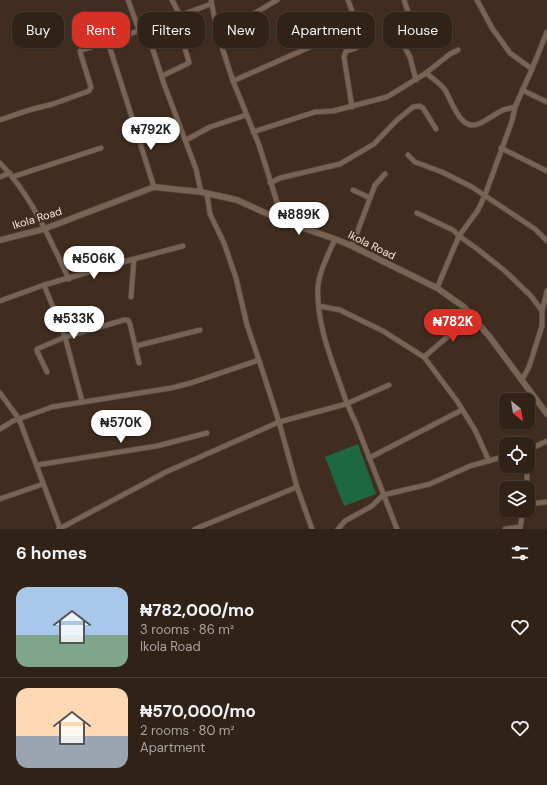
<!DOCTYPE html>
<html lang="en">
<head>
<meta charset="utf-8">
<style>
	body { margin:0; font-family:"DM Sans",sans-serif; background:#392a21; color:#f1f3f6; height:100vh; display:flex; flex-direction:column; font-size:15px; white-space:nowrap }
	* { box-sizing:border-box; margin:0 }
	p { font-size:13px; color:#a8a4a2 }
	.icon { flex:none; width:22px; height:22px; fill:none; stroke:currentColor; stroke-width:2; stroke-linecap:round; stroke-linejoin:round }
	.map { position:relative; height:529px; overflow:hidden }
	.drawer { display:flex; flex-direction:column; background:#312218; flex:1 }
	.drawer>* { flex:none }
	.guide { position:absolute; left:12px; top:12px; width:523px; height:36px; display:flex; gap:8px }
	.needle { width:26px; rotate:150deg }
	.buttons { position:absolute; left:499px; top:393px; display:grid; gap:8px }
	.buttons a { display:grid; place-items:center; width:36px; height:36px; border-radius:8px; background:#312218; box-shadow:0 1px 3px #0004,0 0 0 1px #4c3f37; font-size:20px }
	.price { position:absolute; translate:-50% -34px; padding:0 9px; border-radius:14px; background:#fff; color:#222; font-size:13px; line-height:26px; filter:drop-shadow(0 1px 2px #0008) }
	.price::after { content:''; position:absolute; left:50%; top:24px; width:12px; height:9px; margin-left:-6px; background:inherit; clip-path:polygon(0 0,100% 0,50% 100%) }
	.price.current { background:#d93025; color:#fff }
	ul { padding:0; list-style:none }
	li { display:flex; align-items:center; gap:12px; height:100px; padding:0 16px }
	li+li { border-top:1px solid #4c3f37 }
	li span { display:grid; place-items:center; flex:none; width:112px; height:80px; border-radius:12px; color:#555 }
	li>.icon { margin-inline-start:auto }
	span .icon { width:48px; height:48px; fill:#fffc; stroke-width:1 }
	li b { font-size:17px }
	h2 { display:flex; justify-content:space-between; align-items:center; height:48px; padding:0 16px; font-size:17px }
	.pill { padding:0 14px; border-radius:12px; background:#312218; box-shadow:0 1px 3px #0004,0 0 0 1px #4c3f37; font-size:14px; line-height:36px }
	.pill.current { background:#d93025; color:#fff }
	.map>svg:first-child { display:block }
	.grass { fill:#1d6840 }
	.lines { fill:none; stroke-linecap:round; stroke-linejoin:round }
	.minor-casing { stroke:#5c4c41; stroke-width:6 }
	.tertiary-casing { stroke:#5c4c41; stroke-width:7 }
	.minor { stroke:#796355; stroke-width:4.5 }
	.tertiary { stroke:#796355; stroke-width:5.5 }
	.labels { text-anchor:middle; stroke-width:3.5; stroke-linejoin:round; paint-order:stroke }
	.street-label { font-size:11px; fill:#f4e7df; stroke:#412d20 }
</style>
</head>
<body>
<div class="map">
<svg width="547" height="529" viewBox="0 0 547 529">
	<rect width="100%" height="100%" fill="#412d20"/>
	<!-- grass -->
	<polygon class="grass" points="358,444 376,494 344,506 325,457"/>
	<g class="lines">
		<defs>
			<g id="minor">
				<polyline points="128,0 139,30"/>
				<polyline points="211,0 218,35 233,81 259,145 283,221"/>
				<path d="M348,0L362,39C361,48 354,49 346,51L344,57L352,107"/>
				<polyline points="404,0 412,23 402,36 401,40 410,57 416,80"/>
				<polyline points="477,0 492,28 510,53 532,69"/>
				<polyline points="146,28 164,84 196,169 201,192"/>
				<polyline points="218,35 277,0"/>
				<polyline points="108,42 154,187"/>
				<polyline points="426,73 450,54 458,50"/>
				<polyline points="162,76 189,63 189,62 183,42 183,37 185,31 184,23 172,0"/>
				<polyline points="233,81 310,47"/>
				<polyline points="522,90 547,102"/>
				<polyline points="0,120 29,110 53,104 89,91 91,87 81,55 80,51 82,50 108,42 211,4"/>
				<path d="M253,132L315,112L333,111L387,97L426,73C433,79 440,83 445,90C452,101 460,131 478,124C487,121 494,114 503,110C506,109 511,108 515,107"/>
				<polyline points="186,140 210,127 246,115"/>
				<polyline points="501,148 547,171"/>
				<polyline points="408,155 415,162 442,172 472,187 535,229 547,241"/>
				<path d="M0,163C32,196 49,238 69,279"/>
				<polyline points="0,177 10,173"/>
				<polyline points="12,177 101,148"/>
				<polyline points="270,183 280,178 340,164 374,144 397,120 413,107 419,106 423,108 436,129"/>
				<polyline points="353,190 370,198"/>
				<polyline points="207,194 210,214 224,243 236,278 247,325 259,360 279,422 297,487 312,529"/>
				<polyline points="417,213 453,230 459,236 476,248 505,271 531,296 542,311"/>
				<path d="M335,239C329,253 320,269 318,285C316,318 328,351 339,381C344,395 348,408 355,421L397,529"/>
				<polyline points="352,246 375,185 385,174"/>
				<polyline points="44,285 65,337 82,401"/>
				<polyline points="437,288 459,236 478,210 485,195 512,121 515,107 532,69 547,32"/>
				<polyline points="131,297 134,259"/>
				<polyline points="0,301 44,285 134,259 183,246"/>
				<polyline points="319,306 340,310 348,314 383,331 424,357 457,401 475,430 489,461"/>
				<polyline points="136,346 200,330"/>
				<polyline points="424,357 460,326 479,323"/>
				<polyline points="47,372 37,351 37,349 65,337 124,320 128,320 130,324 139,363"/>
				<polyline points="521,379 524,376 529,367 542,326 542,311 547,291"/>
				<polyline points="0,393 19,419 60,528"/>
				<polyline points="0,429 13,421 52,407 171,388 191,383 259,360"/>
				<polyline points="528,450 547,441"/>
				<polyline points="369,458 462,410"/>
				<polyline points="37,465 157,446 207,433"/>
				<polyline points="527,488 527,466"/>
				<polyline points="0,499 43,484"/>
				<polyline points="528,504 547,502"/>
				<polyline points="59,529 166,472 279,422 346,404 389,385"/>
				<polyline points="195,529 297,487"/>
				<polyline points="338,529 345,521 372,506 383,495 430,484 470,466 506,456"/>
				<polyline points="505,529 520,527"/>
				<polyline points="520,529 523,510"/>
			</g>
			<polyline id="tertiary" points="0,240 44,229 154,187 201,192 237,200 283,221 335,239 352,246 437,288 464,307 489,336 547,414"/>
		</defs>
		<!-- minor casing -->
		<use href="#minor" class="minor-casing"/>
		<!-- tertiary casing -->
		<use href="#tertiary" class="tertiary-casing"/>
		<!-- minor -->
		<use href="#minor" class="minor"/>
		<!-- tertiary -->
		<use href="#tertiary" class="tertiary"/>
	</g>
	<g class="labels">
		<!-- street labels -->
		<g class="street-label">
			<text transform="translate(37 218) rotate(-17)" y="4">Ikola Road</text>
			<text transform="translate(372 245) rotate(26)" y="4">Ikola Road</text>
		</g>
	</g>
</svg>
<div class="buttons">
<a><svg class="needle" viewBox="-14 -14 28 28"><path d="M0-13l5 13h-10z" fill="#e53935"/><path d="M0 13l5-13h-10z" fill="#a8a4a2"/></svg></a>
<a><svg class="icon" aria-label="locate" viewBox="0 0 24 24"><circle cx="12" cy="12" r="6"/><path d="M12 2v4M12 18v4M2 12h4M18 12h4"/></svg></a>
<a><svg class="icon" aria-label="layers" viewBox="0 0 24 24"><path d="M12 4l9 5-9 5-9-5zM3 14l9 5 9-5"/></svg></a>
</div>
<b class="price" style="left:151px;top:151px">₦792K</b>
<b class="price" style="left:299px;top:236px">₦889K</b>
<b class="price" style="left:94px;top:280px">₦506K</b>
<b class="price" style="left:74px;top:340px">₦533K</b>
<b class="price current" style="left:453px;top:343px">₦782K</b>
<b class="price" style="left:121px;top:444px">₦570K</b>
<div class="guide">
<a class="pill">Buy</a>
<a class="pill current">Rent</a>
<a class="pill">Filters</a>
<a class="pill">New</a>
<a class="pill">Apartment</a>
<a class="pill">House</a>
</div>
</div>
<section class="drawer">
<h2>6 homes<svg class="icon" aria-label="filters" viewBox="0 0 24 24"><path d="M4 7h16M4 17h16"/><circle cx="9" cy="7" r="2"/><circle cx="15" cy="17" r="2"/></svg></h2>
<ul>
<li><span style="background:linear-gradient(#a9c7e8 60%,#7fa58c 0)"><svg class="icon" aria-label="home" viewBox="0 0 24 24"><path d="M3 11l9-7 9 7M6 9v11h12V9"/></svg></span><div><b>₦782,000/mo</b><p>3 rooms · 86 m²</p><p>Ikola Road</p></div><svg class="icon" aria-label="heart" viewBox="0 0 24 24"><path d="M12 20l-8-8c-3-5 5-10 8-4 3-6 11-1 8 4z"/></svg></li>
<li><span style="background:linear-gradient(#ffd9b3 60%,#9aa5b1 0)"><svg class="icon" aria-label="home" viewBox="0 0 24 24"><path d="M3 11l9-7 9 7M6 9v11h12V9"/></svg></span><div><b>₦570,000/mo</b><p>2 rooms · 80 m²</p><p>Apartment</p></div><svg class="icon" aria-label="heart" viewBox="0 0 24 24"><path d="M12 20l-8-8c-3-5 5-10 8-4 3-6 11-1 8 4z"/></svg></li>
</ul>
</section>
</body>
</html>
